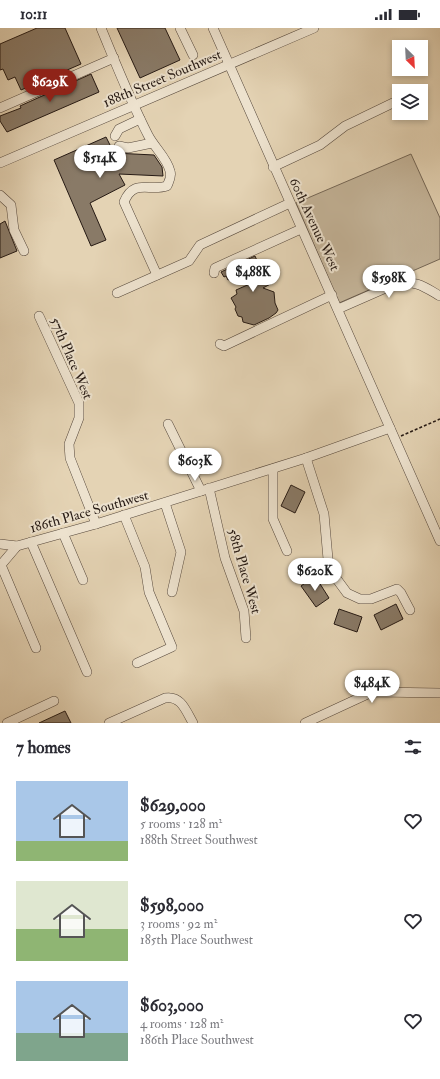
<!DOCTYPE html>
<html lang="en">
<head>
<meta charset="utf-8">
<style>
	body { margin:0; font-family:"IM FELL Double Pica",serif; background:#f2f2f3; color:#2b2b33; height:100vh; display:flex; flex-direction:column; font-size:15px; white-space:nowrap }
	* { box-sizing:border-box; margin:0 }
	p { font-size:13px; color:#7c7c81 }
	.icon { flex:none; width:22px; height:22px; fill:none; stroke:currentColor; stroke-width:2; stroke-linecap:round; stroke-linejoin:round }
	.map { position:relative; height:695px; overflow:hidden }
	.drawer { display:flex; flex-direction:column; background:#fff; flex:1 }
	.drawer>* { flex:none }
	.needle { width:26px; rotate:156deg }
	.tools { position:absolute; left:392px; top:12px; display:grid; gap:8px }
	.tools a { display:grid; place-items:center; width:36px; height:36px; border-radius:0px; background:#fff; box-shadow:0 2px 6px #0003; font-size:20px }
	.price { position:absolute; translate:-50% -34px; padding:0 9px; border-radius:14px; background:#fff; color:#222; font-size:13px; line-height:26px; filter:drop-shadow(0 1px 2px #0008) }
	.price::after { content:''; position:absolute; left:50%; top:24px; width:12px; height:9px; margin-left:-6px; background:inherit; clip-path:polygon(0 0,100% 0,50% 100%) }
	.price.selected { background:#8f2418; color:#fff }
	ul { padding:0; list-style:none }
	li { display:flex; align-items:center; gap:12px; height:100px; padding:0 16px }
	li span { display:grid; place-items:center; flex:none; width:112px; height:80px; border-radius:0px; color:#555 }
	li>.icon { margin-inline-start:auto }
	span .icon { width:48px; height:48px; fill:#fffc; stroke-width:1 }
	li b { font-size:17px }
	h2 { display:flex; justify-content:space-between; align-items:center; height:48px; padding:0 16px; font-size:17px }
	.status { display:flex; justify-content:space-between; align-items:center; height:28px; padding:0 20px; background:#fff; direction:ltr }
	.status svg { height:11px; fill:currentColor }
	.map>svg:first-child { display:block }
	.green { fill:#c4b499; stroke:#756756 }
	.building { fill:#897a67; stroke:#261a14 }
	.lines { fill:none; stroke-linecap:round; stroke-linejoin:round }
	.minor-casing { stroke:#56483c; stroke-width:10 }
	.path { stroke:#261a14; stroke-width:1.5; stroke-dasharray:3 2; stroke-linecap:butt }
	.minor { stroke:#ede2ce; stroke-width:9 }
	.labels { text-anchor:middle; stroke-width:4; stroke-linejoin:round; paint-order:stroke }
	.street-label { font-size:14px; fill:#261a14; stroke:#ede2ce }
</style>
</head>
<body>
<div class="status"><b>10:11</b><svg viewBox="0 0 49 12"><path d="M0 12V9h3v3zM5 12V6h3v6zM10 12V3h3v9zM15 12V0h3v12zM26 1h20v11H26zM47 4h2v5h-2z"/></svg></div>
<div class="map">
<svg width="440" height="695" viewBox="0 0 440 695">
	<rect width="100%" height="100%" fill="#e4d3b4"/>
	<filter id="stains"><feTurbulence type="fractalNoise" baseFrequency=".005" numOctaves="4"/><feColorMatrix values="0 0 0 0 .2 0 0 0 0 .09 0 0 0 0 .02 0 0 0 .5 -.17"/></filter>
	<radialGradient id="worn" r=".72"><stop offset=".6" stop-color="#630" stop-opacity="0"/><stop offset="1" stop-color="#630" stop-opacity=".3"/></radialGradient>
	<!-- green -->
	<polygon class="green" points="411,126 440,190 440,231 339,275 296,175"/>
	<!-- building -->
	<g class="building">
		<polygon points="37,0 65,0 81,36 21,62 15,49 8,52 3,41 0,42 0,16"/>
		<polygon points="117,0 165,0 180,32 140,50"/>
		<polygon points="91,46 99,64 7,104 0,93 0,88 21,80 20,78"/>
		<polygon points="106,109 114,125 154,127 162,139 163,148 119,146 125,157 90,175 106,212 91,218 54,132"/>
		<polygon points="5,193 17,223 0,230 0,196"/>
		<polygon points="255,228 266,253 276,253 263,260 274,264 275,275 278,282 276,285 269,290 254,297 243,294 242,289 238,288 235,281 236,279 231,270 237,266 236,262 252,255 247,244 228,252 226,248 224,249 221,244"/>
		<polygon points="291,457 305,464 295,485 281,478"/>
		<polygon points="315,548 329,570 316,579 301,558"/>
		<polygon points="396,576 403,591 381,602 374,587"/>
		<polygon points="339,581 362,589 357,604 334,596"/>
		<polygon points="65,683 71,695 39,695"/>
	</g>
	<g class="lines">
		<defs>
			<g id="minor">
				<path d="M101,0C116,36 130,72 148,107C154,119 167,130 170,143C172,149 169,153 167,158C149,164 134,150 124,174L157,247"/>
				<polyline points="180,0 193,27"/>
				<path d="M213,0C288,171 364,342 440,513"/>
				<polyline points="0,80 114,30"/>
				<polyline points="115,108 119,101 140,91"/>
				<polyline points="119,118 128,120 152,115"/>
				<polyline points="0,135 314,0"/>
				<polyline points="273,139 320,117 345,98 399,72"/>
				<polyline points="0,167 11,177 14,202 24,223"/>
				<polyline points="214,245 215,240 301,201"/>
				<polyline points="117,265 189,233 200,217 290,175"/>
				<path d="M338,281L395,256C416,252 423,258 440,268"/>
				<polyline points="39,288 79,375 79,390 69,416 70,430 96,496"/>
				<polyline points="220,316 224,318 332,267"/>
				<polyline points="168,396 201,463"/>
				<polyline points="306,430 324,486 328,531 333,546 347,565 360,571 371,571 397,561 401,565 410,582"/>
				<polyline points="273,441 273,491 287,523"/>
				<polyline points="209,460 225,530 244,583 246,610"/>
				<polyline points="165,475 181,524 172,564"/>
				<polyline points="124,487 145,539 149,564 172,619 137,635"/>
				<polyline points="63,505 83,552"/>
				<polyline points="31,514 87,644"/>
				<polyline points="0,516 17,518 96,496 306,430 390,400"/>
				<polyline points="1,537 36,620"/>
				<polyline points="0,538 17,518"/>
				<polyline points="7,695 54,673"/>
				<path d="M109,695L165,670C181,667 186,683 193,695"/>
				<polyline points="305,695 370,665 377,664 440,665"/>
			</g>
		</defs>
		<!-- minor casing -->
		<use href="#minor" class="minor-casing"/>
		<!-- path -->
		<polyline class="path" points="401,408 440,391"/>
		<!-- minor -->
		<use href="#minor" class="minor"/>
	</g>
	<g class="labels">
		<!-- street labels -->
		<g class="street-label">
			<text transform="translate(162 50) rotate(-23)" y="5">188th Street Southwest</text>
			<text transform="translate(315 196) rotate(65)" y="5">60th Avenue West</text>
			<text transform="translate(72 330) rotate(67)" y="5">57th Place West</text>
			<text transform="translate(89 483) rotate(-16)" y="5">186th Place Southwest</text>
			<text transform="translate(245 543) rotate(74)" y="5">58th Place West</text>
		</g>
	</g>
	<rect width="100%" height="100%" filter="url(#stains)"/>
	<rect width="100%" height="100%" fill="url(#worn)"/>
</svg>
<div class="tools">
<a><svg class="needle" viewBox="-14 -14 28 28"><path d="M0-13l5 13h-10z" fill="#e53935"/><path d="M0 13l5-13h-10z" fill="#7c7c81"/></svg></a>
<a><svg class="icon" aria-label="layers" viewBox="0 0 24 24"><path d="M12 4l9 5-9 5-9-5zM3 14l9 5 9-5"/></svg></a>
</div>
<b class="price selected" style="left:50px;top:75px">$629K</b>
<b class="price" style="left:100px;top:151px">$514K</b>
<b class="price" style="left:253px;top:265px">$488K</b>
<b class="price" style="left:389px;top:271px">$598K</b>
<b class="price" style="left:195px;top:454px">$603K</b>
<b class="price" style="left:315px;top:564px">$620K</b>
<b class="price" style="left:372px;top:676px">$484K</b>
</div>
<section class="drawer">
<h2>7 homes<svg class="icon" aria-label="filters" viewBox="0 0 24 24"><path d="M4 7h16M4 17h16"/><circle cx="9" cy="7" r="2"/><circle cx="15" cy="17" r="2"/></svg></h2>
<ul>
<li><span style="background:linear-gradient(#a9c7e8 75%,#8fb573 0)"><svg class="icon" aria-label="home" viewBox="0 0 24 24"><path d="M3 11l9-7 9 7M6 9v11h12V9"/></svg></span><div><b>$629,000</b><p>5 rooms · 128 m²</p><p>188th Street Southwest</p></div><svg class="icon" aria-label="heart" viewBox="0 0 24 24"><path d="M12 20l-8-8c-3-5 5-10 8-4 3-6 11-1 8 4z"/></svg></li>
<li><span style="background:linear-gradient(#dfe7d0 60%,#8fb573 0)"><svg class="icon" aria-label="home" viewBox="0 0 24 24"><path d="M3 11l9-7 9 7M6 9v11h12V9"/></svg></span><div><b>$598,000</b><p>3 rooms · 92 m²</p><p>185th Place Southwest</p></div><svg class="icon" aria-label="heart" viewBox="0 0 24 24"><path d="M12 20l-8-8c-3-5 5-10 8-4 3-6 11-1 8 4z"/></svg></li>
<li><span style="background:linear-gradient(#a9c7e8 65%,#7fa58c 0)"><svg class="icon" aria-label="home" viewBox="0 0 24 24"><path d="M3 11l9-7 9 7M6 9v11h12V9"/></svg></span><div><b>$603,000</b><p>4 rooms · 128 m²</p><p>186th Place Southwest</p></div><svg class="icon" aria-label="heart" viewBox="0 0 24 24"><path d="M12 20l-8-8c-3-5 5-10 8-4 3-6 11-1 8 4z"/></svg></li>
</ul>
</section>
</body>
</html>
